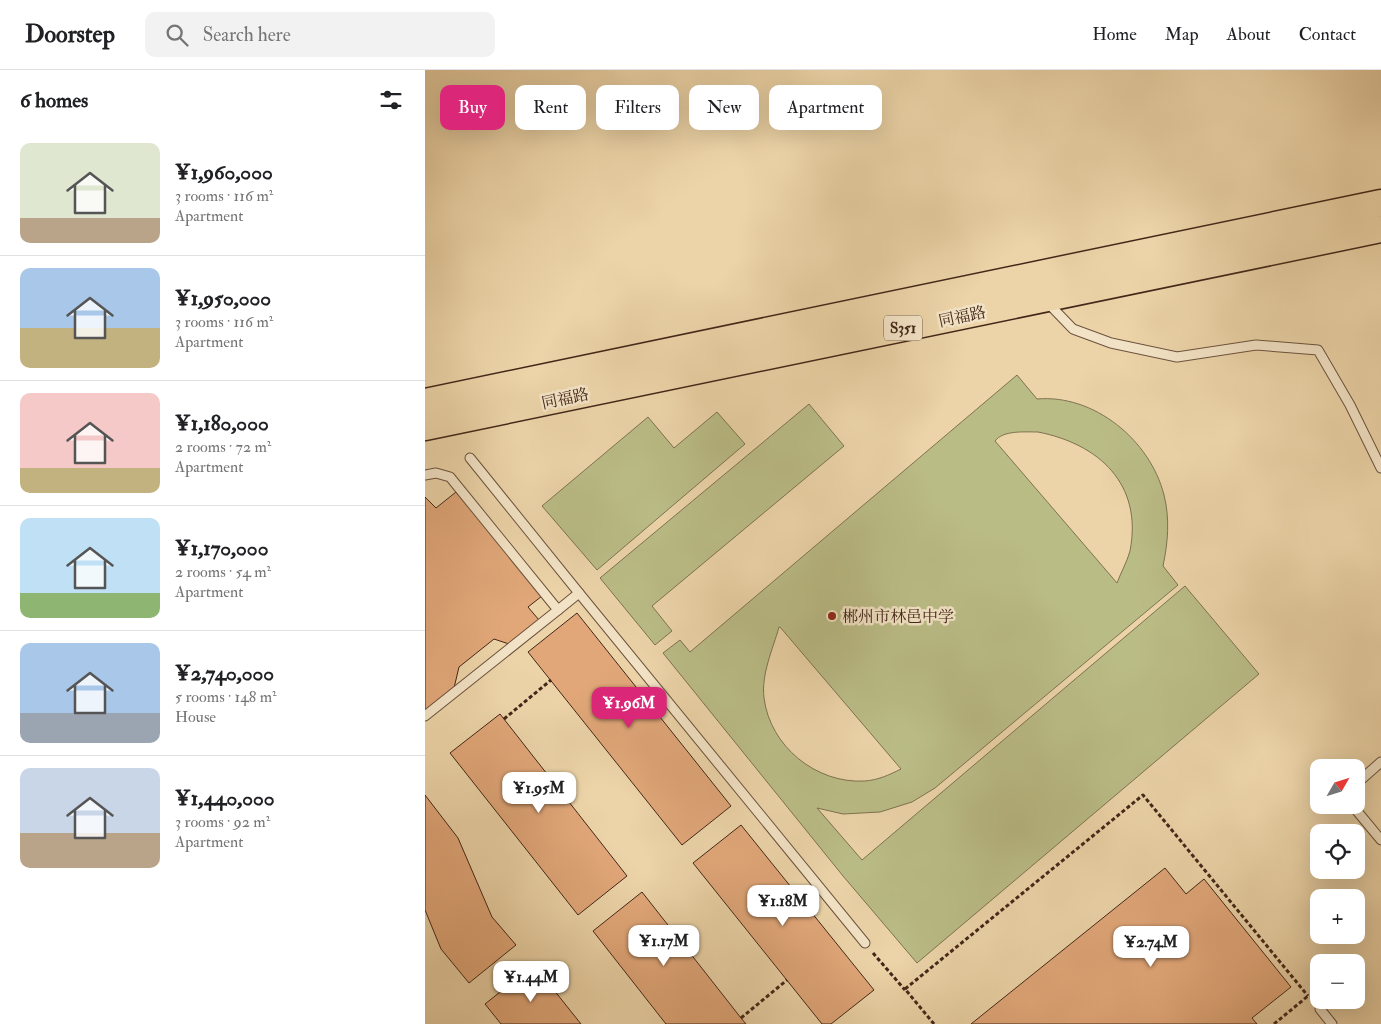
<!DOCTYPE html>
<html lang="en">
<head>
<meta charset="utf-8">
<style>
	body { margin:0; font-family:"IM FELL Double Pica","Noto Serif SC",serif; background:#f2f2f2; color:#202124; height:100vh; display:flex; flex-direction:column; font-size:19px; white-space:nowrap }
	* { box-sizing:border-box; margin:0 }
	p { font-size:16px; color:#757577 }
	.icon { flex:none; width:28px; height:28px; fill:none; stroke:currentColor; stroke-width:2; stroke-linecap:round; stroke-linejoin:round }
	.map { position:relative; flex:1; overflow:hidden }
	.panel { display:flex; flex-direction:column; background:#fff; width:425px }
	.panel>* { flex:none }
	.top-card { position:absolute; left:15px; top:15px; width:475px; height:45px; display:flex; gap:10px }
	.needle { width:32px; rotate:51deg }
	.fabs { position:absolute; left:885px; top:689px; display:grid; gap:10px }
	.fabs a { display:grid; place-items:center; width:55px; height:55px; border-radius:10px; background:#fff; box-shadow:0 5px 20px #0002; font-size:25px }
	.price { position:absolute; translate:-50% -42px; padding:0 11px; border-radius:10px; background:#fff; color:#222; font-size:16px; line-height:32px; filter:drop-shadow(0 1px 2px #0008) }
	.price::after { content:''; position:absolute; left:50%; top:30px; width:15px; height:11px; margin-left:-8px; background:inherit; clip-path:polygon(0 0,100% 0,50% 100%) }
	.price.active { background:#db2777; color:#fff }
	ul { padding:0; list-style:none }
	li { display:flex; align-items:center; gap:15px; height:125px; padding:0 20px }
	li+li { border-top:1px solid #e0e0e0 }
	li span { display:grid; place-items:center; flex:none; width:140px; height:100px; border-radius:10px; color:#555 }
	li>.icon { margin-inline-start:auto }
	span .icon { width:60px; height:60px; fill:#fffc; stroke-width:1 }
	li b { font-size:21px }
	h2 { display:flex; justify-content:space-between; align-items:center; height:60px; padding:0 20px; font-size:21px }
	.chip { padding:0 18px; border-radius:10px; background:#fff; box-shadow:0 5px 20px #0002; font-size:18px; line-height:45px }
	.chip.active { background:#db2777; color:#fff }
	header { display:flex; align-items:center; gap:30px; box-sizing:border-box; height:70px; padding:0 25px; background:#fff; border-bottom:1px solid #e0e0e0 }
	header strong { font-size:24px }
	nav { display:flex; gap:28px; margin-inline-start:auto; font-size:18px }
	.search { width:350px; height:45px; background:#f2f2f2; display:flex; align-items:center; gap:12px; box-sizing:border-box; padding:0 18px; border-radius:10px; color:#757577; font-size:19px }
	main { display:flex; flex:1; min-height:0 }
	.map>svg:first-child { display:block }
	.green { fill:#babc86; stroke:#7e7250; fill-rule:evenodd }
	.building { fill:#e1a779; stroke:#422719 }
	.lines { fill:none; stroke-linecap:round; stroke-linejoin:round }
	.lane-casing { stroke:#6c523d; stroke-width:11 }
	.primary-casing { stroke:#422719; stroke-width:29 }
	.path { stroke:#422719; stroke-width:3; stroke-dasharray:4 2.5; stroke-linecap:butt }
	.lane { stroke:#f3e3c6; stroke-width:9 }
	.primary { stroke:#ecd4a8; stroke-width:26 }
	.poi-dot { fill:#8f2418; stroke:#f3e3c6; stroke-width:2 }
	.labels { text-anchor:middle; stroke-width:5; stroke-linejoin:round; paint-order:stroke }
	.shield { fill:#f3e3c6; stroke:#775f4d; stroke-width:1 }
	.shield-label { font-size:15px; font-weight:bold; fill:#422719 }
	.street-label { font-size:16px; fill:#422719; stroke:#f3e3c6 }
	.poi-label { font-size:16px; fill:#422719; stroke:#f3e3c6; text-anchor:start }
</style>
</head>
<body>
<header>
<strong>Doorstep</strong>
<div class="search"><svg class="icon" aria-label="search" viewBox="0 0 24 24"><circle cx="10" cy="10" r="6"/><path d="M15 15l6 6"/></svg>Search here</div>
<nav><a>Home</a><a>Map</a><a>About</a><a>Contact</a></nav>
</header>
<main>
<section class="panel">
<h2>6 homes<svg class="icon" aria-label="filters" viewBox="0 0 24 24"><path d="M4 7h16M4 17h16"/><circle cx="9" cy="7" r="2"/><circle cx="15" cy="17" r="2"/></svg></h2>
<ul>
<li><span style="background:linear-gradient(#dfe7d0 75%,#b9a48a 0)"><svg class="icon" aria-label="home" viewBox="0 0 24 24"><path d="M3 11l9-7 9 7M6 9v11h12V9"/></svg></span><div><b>¥1,960,000</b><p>3 rooms · 116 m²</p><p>Apartment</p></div></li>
<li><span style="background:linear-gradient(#a9c7e8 60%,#c2b280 0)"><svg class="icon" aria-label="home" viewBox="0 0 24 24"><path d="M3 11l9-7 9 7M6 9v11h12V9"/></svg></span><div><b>¥1,950,000</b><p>3 rooms · 116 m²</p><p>Apartment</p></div></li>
<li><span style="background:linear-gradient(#f6c9c9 75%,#c2b280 0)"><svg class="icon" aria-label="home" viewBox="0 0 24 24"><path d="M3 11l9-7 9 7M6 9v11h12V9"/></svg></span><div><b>¥1,180,000</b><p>2 rooms · 72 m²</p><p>Apartment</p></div></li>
<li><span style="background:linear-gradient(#bfe0f5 75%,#8fb573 0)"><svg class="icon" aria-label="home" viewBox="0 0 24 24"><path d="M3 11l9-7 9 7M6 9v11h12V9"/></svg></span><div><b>¥1,170,000</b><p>2 rooms · 54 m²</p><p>Apartment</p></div></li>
<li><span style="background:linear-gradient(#a9c7e8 70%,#9aa5b1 0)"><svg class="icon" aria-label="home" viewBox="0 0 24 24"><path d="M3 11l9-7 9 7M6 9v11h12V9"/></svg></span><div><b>¥2,740,000</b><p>5 rooms · 148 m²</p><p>House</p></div></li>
<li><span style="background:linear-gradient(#c9d6e8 65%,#b9a48a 0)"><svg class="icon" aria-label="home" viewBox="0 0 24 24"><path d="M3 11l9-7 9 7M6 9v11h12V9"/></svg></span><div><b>¥1,440,000</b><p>3 rooms · 92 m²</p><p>Apartment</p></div></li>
</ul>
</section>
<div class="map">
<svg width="956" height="954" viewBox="0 0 956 954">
	<rect width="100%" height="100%" fill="#ecd4a8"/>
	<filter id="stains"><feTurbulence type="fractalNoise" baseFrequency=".004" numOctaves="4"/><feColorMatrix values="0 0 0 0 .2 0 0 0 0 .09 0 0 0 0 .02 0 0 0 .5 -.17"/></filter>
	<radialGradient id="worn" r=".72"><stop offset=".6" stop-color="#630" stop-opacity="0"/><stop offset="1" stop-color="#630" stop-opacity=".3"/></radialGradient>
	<!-- green -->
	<g class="green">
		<path d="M592,305L612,329C669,324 725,370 739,425C745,449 743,472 738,496L753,515L510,718L487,732L455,742L418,744L392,738L437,790L760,516L834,604L492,893L418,806L238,583L255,570L265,582ZM613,362C674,374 718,414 705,481C702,492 696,502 692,513L570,371C578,360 600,362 613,362ZM354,557H355L476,699C464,705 453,710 440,711C391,714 345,676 339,628C336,604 348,579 354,557Z"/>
		<polygon points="384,334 419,376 227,536 247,561 230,575 175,508"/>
		<polygon points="292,342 320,374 172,500 117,436 223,347 249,378"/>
	</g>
	<!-- building -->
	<g class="building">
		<polygon points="31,422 117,526 103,537 114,550 84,574 69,569 34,597 29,618 0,641 0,427 11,438"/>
		<polygon points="152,543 306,736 257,775 103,582"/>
		<polygon points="75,644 202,806 153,845 25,683"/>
		<polygon points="0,725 33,768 67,847 91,875 44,913 16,879 0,840"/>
		<polygon points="316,755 449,920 406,954 397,954 268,793"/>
		<polygon points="740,798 761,824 779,809 866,917 827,948 832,954 546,954"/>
		<polygon points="217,822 316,948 321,954 241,954 168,861"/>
		<polygon points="109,895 156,954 76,954 60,934"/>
	</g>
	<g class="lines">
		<defs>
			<g id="lane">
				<polyline points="621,231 648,259 686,273 752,287 831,275 893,280 925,335 956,398"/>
				<polyline points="45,388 154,523 133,540"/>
				<polyline points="0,405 11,403 25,407 133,540 0,646"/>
				<polyline points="154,523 440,873"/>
				<polyline points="931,714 956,692"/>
				<polyline points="927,735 956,770"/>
				<polyline points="895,939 907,954"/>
			</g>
			<g id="primary">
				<polyline points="0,332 956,133"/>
				<polyline points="0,357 956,159"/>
			</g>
		</defs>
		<!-- lane casing -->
		<use href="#lane" class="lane-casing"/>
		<!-- primary casing -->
		<use href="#primary" class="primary-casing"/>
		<!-- path -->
		<g class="path">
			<polyline points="79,649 126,610"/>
			<polyline points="448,883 480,920"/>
			<polyline points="316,948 362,910"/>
			<polyline points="509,954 480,919 718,725 883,926"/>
			<polyline points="849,954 883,926"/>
		</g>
		<!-- lane -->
		<use href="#lane" class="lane"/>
		<!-- primary -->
		<use href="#primary" class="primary"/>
	</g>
	<!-- markers -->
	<circle class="poi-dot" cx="407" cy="546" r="5"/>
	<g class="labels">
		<!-- shield labels -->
		<rect class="shield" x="459" y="245.5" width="38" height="25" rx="4"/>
		<g class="shield-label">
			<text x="478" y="263">S351</text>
		</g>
		<!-- street labels -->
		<g class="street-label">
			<text transform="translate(537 246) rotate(-12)" y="6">同福路</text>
			<text transform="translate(140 328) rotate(-12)" y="6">同福路</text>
		</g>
		<!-- poi labels -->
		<g class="poi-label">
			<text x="417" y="552">郴州市林邑中学</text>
		</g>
	</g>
	<rect width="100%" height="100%" filter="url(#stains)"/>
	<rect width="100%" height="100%" fill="url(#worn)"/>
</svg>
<div class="fabs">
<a><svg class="needle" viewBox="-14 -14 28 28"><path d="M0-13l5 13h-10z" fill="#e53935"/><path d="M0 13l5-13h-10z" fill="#757577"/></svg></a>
<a><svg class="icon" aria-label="locate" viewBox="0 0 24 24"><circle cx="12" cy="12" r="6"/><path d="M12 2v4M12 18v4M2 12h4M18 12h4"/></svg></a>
<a>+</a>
<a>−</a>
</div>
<b class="price active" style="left:204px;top:659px">¥1.96M</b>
<b class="price" style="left:114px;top:744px">¥1.95M</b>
<b class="price" style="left:358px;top:857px">¥1.18M</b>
<b class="price" style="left:239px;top:897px">¥1.17M</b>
<b class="price" style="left:726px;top:898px">¥2.74M</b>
<b class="price" style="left:106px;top:933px">¥1.44M</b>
<div class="top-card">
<a class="chip active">Buy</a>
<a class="chip">Rent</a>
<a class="chip">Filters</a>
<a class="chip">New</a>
<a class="chip">Apartment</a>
</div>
</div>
</main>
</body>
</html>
